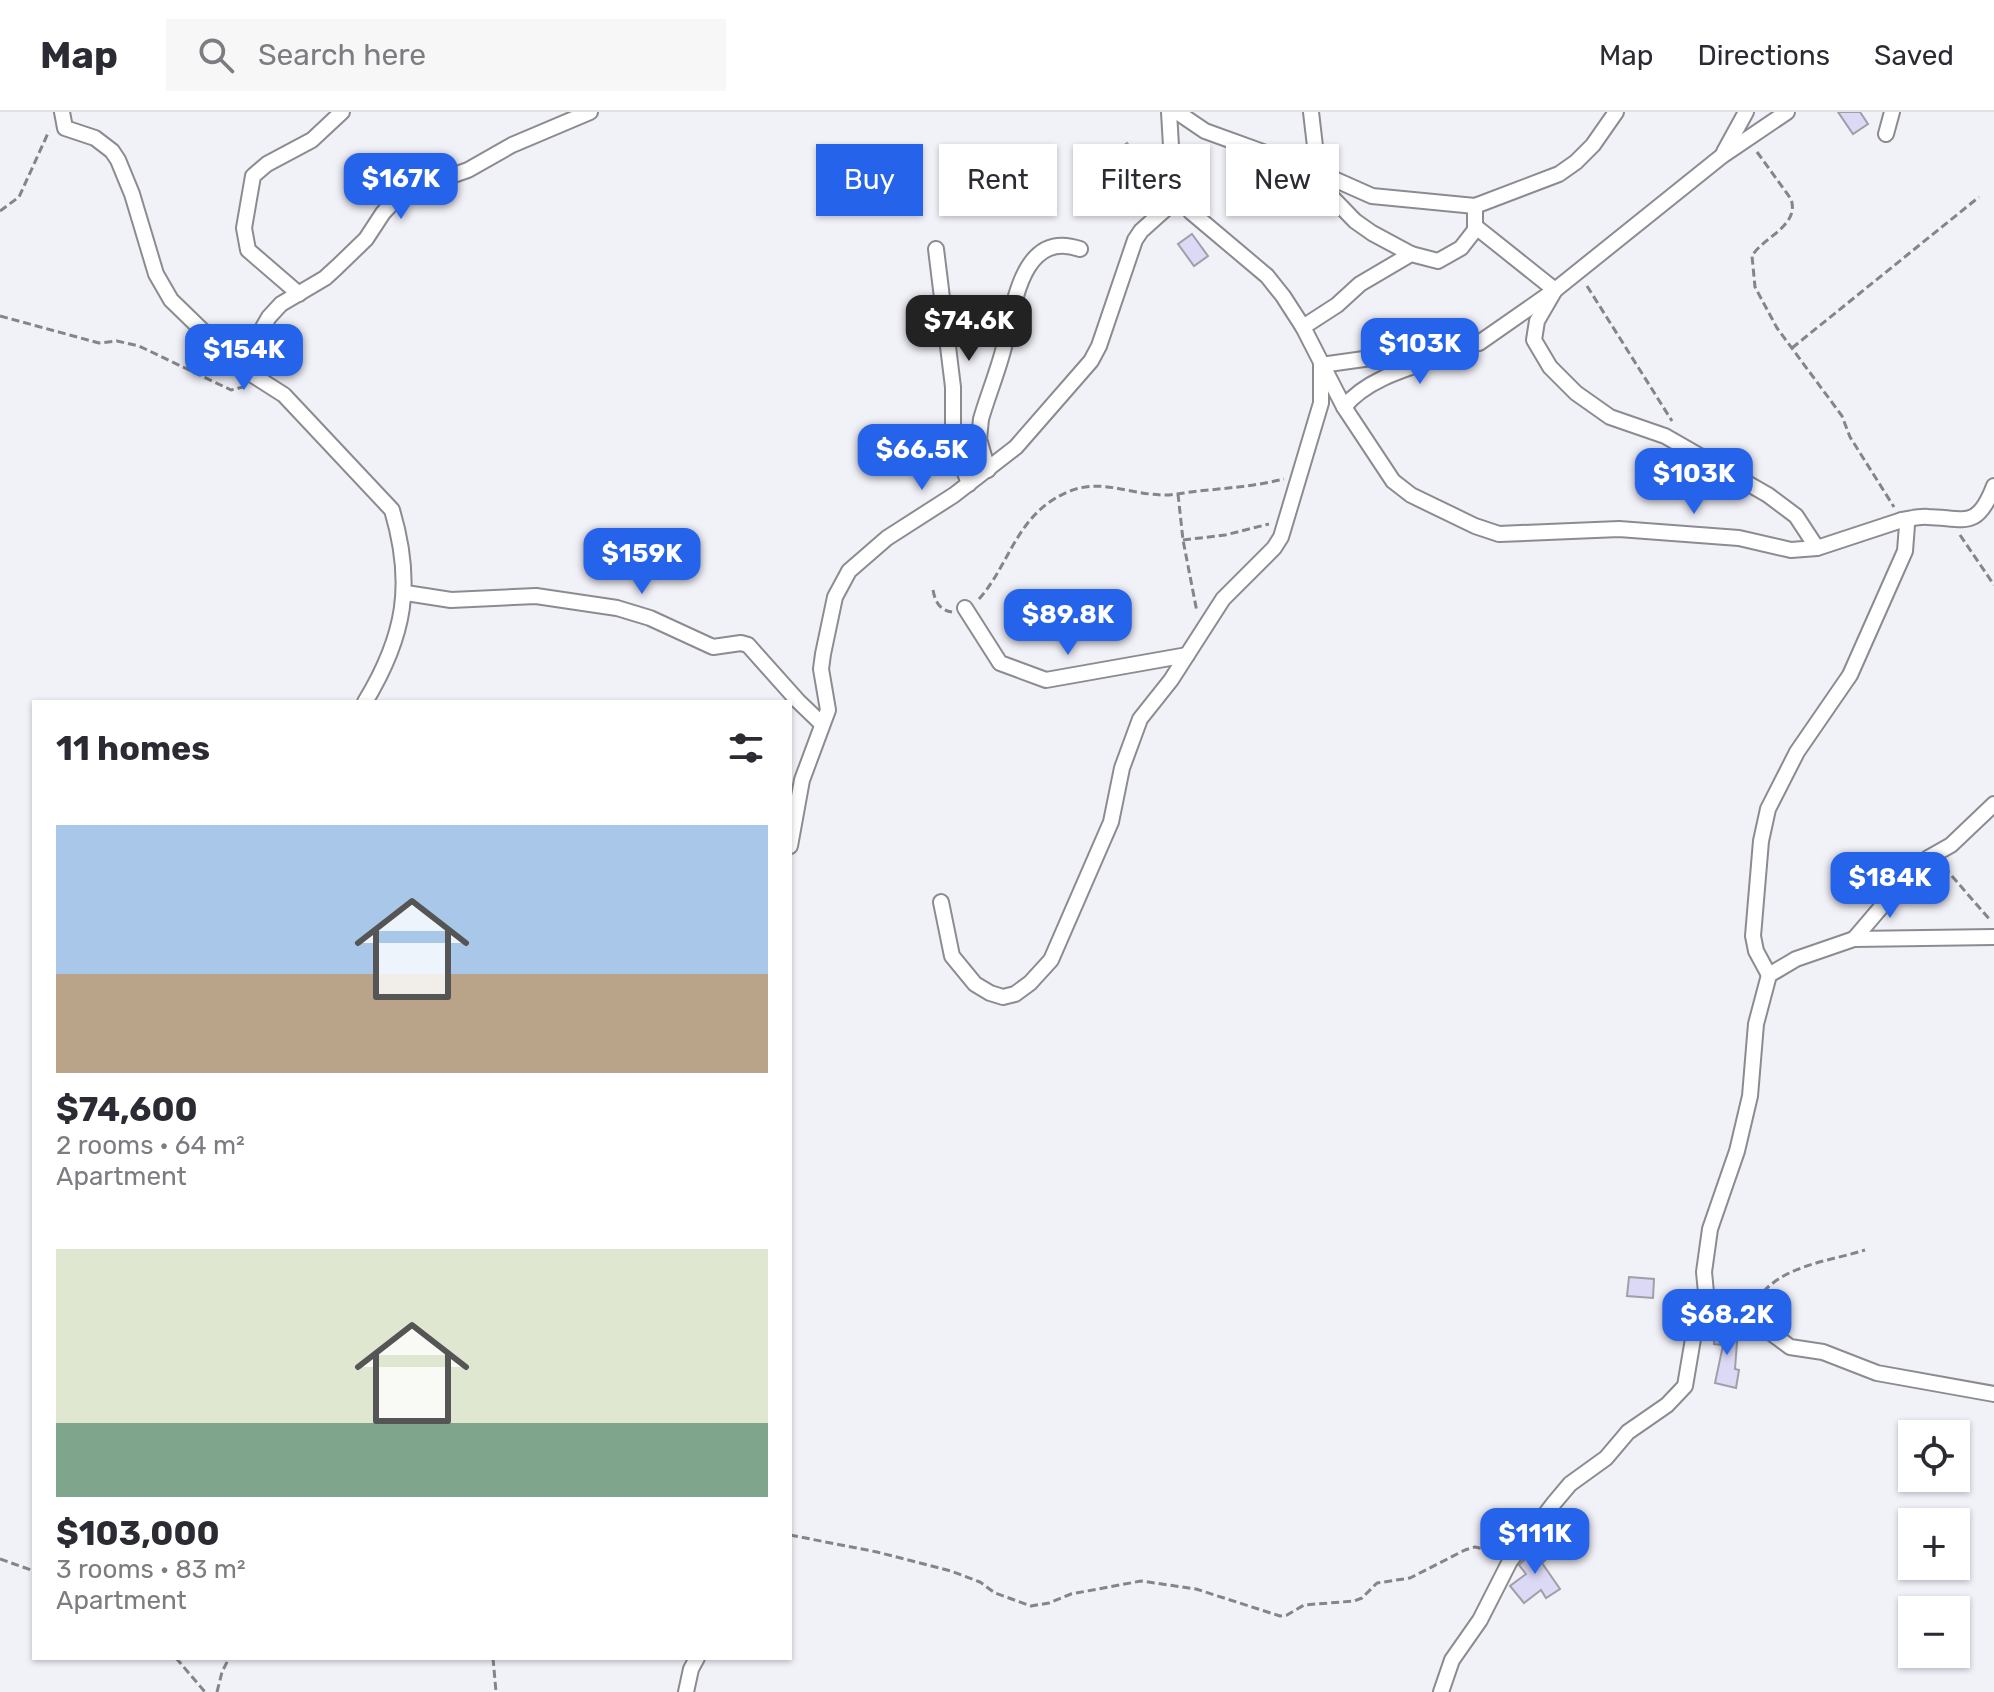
<!DOCTYPE html>
<html lang="en">
<head>
<meta charset="utf-8">
<style>
	body { margin:0; font-family:Rubik,sans-serif; background:#f7f7f7; color:#2b2b33; height:100vh; display:flex; flex-direction:column; font-size:30px; white-space:nowrap }
	* { box-sizing:border-box; margin:0 }
	p { font-size:26px; color:#7c7c81 }
	.icon { flex:none; width:44px; height:44px; fill:none; stroke:currentColor; stroke-width:2; stroke-linecap:round; stroke-linejoin:round }
	.map { position:relative; flex:1; overflow:hidden }
	.sheet { position:absolute; left:32px; top:588px; width:760px; height:960px; display:flex; flex-direction:column; background:#fff; border-radius:0px; box-shadow:0 2px 6px #0004 }
	.sheet>* { flex:none }
	.hud { position:absolute; left:816px; top:32px; width:760px; height:72px; display:flex; gap:16px }
	.fabs { position:absolute; left:1898px; top:1308px; display:grid; gap:16px }
	.fabs a { display:grid; place-items:center; width:72px; height:72px; border-radius:0px; background:#fff; box-shadow:0 2px 6px #0004; font-size:40px }
	.price { position:absolute; translate:-50% -68px; padding:0 18px; border-radius:16px; background:#2563eb; color:#fff; font-size:26px; line-height:52px; filter:drop-shadow(0 2px 4px #0008) }
	.price::after { content:''; position:absolute; left:50%; top:48px; width:24px; height:18px; margin-left:-12px; background:inherit; clip-path:polygon(0 0,100% 0,50% 100%) }
	.price.on { background:#222; color:#fff }
	ul { padding:0; list-style:none }
	li { display:grid; align-content:center; gap:16px; height:424px; padding:0 24px }
	li span { display:grid; place-items:center; height:248px; border-radius:0px; color:#555 }
	li>.icon { margin-inline-start:auto }
	span .icon { width:144px; height:144px; fill:#fffc; stroke-width:1 }
	li b { font-size:34px }
	h2 { display:flex; justify-content:space-between; align-items:center; height:96px; padding:0 24px; font-size:34px }
	.pill { padding:0 28px; border-radius:0px; background:#fff; box-shadow:0 2px 6px #0004; font-size:28px; line-height:72px }
	.pill.on { background:#2563eb; color:#fff }
	header { display:flex; align-items:center; gap:48px; box-sizing:border-box; height:112px; padding:0 40px; background:#fff; border-bottom:2px solid #e1e1e2 }
	header strong { font-size:38px }
	nav { display:flex; gap:44px; margin-inline-start:auto; font-size:28px }
	.search { width:560px; height:72px; background:#f7f7f7; display:flex; align-items:center; gap:20px; box-sizing:border-box; padding:0 28px; border-radius:0px; color:#7c7c81; font-size:30px }
	.map>svg:first-child { display:block }
	.building { fill:#dbd9f6; stroke:#a09fa6; stroke-width:2 }
	.lines { fill:none; stroke-linecap:round; stroke-linejoin:round }
	.minor-casing { stroke:#8c8b92; stroke-width:18 }
	.path { stroke:#858489; stroke-width:3; stroke-dasharray:8 4; stroke-linecap:butt }
	.minor { stroke:#fff; stroke-width:14 }
</style>
</head>
<body>
<header>
<strong>Map</strong>
<div class="search"><svg class="icon" aria-label="search" viewBox="0 0 24 24"><circle cx="10" cy="10" r="6"/><path d="M15 15l6 6"/></svg>Search here</div>
<nav><a>Map</a><a>Directions</a><a>Saved</a></nav>
</header>
<div class="map">
<svg width="1994" height="1580" viewBox="0 0 1994 1580">
	<rect width="100%" height="100%" fill="#f1f1f8"/>
	<!-- building -->
	<g class="building">
		<polygon points="1838,0 1860,0 1868,12 1853,22"/>
		<polygon points="1127,31 1140,47 1130,55 1116,40"/>
		<polygon points="1192,122 1208,144 1194,154 1178,132"/>
		<polygon points="1629,1165 1654,1167 1653,1186 1627,1184"/>
		<polygon points="1715,1216 1738,1217 1735,1257 1739,1258 1736,1276 1715,1271 1723,1233 1714,1232"/>
		<polygon points="1542,1431 1551,1443 1542,1451 1560,1477 1546,1486 1541,1478 1524,1491 1510,1474 1526,1462 1519,1453"/>
	</g>
	<g class="lines">
		<defs>
			<g id="minor">
				<path d="M62,0L65,16L95,26L112,39L118,48L132,82L156,162L171,188L240,255L284,283L392,398C414,472 405,524 365,590"/>
				<polyline points="1169,0 1171,34 1180,84 1191,100 1267,164 1283,184 1303,215 1344,295 1393,369 1411,383 1475,414 1499,422 1619,417 1739,426 1791,438 1817,436 1902,408 1907,413 1905,439 1850,563 1797,640 1768,697 1761,729 1753,824 1756,839 1769,863"/>
				<polyline points="1177,0 1205,19 1318,60 1372,84 1475,94 1559,62 1576,50 1593,33 1616,0"/>
				<polyline points="1311,0 1318,60"/>
				<polyline points="1886,22 1892,0"/>
				<polyline points="1724,40 1746,0"/>
				<polyline points="1267,46 1283,58 1325,78 1355,109 1372,121 1411,142"/>
				<polyline points="1476,115 1555,178 1537,209 1534,228 1550,255 1576,281 1610,305 1665,324 1768,383 1796,404 1817,436"/>
				<polyline points="936,137 953,275 953,327 969,372"/>
				<polyline points="299,182 248,138 244,116 253,64 267,52 312,28 342,0"/>
				<polyline points="1303,215 1337,193 1360,172 1411,142 1438,149 1461,136 1475,118 1475,94"/>
				<polyline points="240,255 269,205 281,192 325,166 337,155 366,127 383,101 397,86 408,79 468,58 512,33 590,0"/>
				<path d="M1344,295C1369,264 1417,254 1453,241"/>
				<path d="M988,358L979,327L981,307C988,283 998,259 1004,235C1014,195 1021,117 1080,137"/>
				<path d="M1902,408C1910,407 1919,404 1928,405C1965,406 1977,418 1994,374"/>
				<polyline points="406,481 451,488 536,484 617,496 650,506 713,535 741,531 748,533 798,589 822,612"/>
				<polyline points="965,496 1000,551 1046,568 1187,543"/>
				<polyline points="790,734 802,668 828,598 821,557 823,542 835,485 849,459 887,426 954,383 1016,335 1091,249 1099,234 1135,128 1141,119 1180,84"/>
				<polyline points="941,790 952,844 975,872 990,881 1003,885 1015,882 1030,871 1051,848 1111,710 1122,656 1140,607 1171,568 1223,487 1274,436 1281,425 1321,291 1321,253 1479,231 1555,178 1722,44 1787,0"/>
				<polyline points="1854,827 1883,793 1910,774 1928,746 1951,733 1994,692"/>
				<polyline points="1707,1191 1747,1203 1790,1235 1823,1240 1877,1261 1994,1282"/>
				<polyline points="686,1580 691,1557 697,1546"/>
				<polyline points="1441,1580 1452,1548 1480,1508 1510,1449 1554,1391 1570,1372 1606,1346 1628,1320 1667,1293 1685,1274 1694,1221 1707,1191 1704,1160 1710,1117 1737,1039 1750,984 1756,912 1769,863 1796,847 1854,827 1994,825"/>
			</g>
		</defs>
		<!-- minor casing -->
		<use href="#minor" class="minor-casing"/>
		<!-- path -->
		<g class="path">
			<path d="M1757,40L1791,87C1800,114 1763,125 1752,144L1755,175L1777,216L1842,304L1850,325L1894,395"/>
			<polyline points="0,99 19,85 49,19"/>
			<polyline points="1587,174 1672,309"/>
			<polyline points="0,204 99,231 117,229 139,234 231,278 243,275"/>
			<polyline points="1792,236 1979,85"/>
			<polyline points="1178,382 1183,428 1197,500"/>
			<polyline points="1960,423 1994,473"/>
			<polyline points="1183,428 1225,423 1269,412"/>
			<path d="M933,478C935,489 939,498 952,500"/>
			<path d="M979,487C1006,457 1015,413 1051,389C1096,359 1123,384 1169,383C1179,382 1189,380 1199,379C1228,376 1256,374 1284,367"/>
			<polyline points="1944,755 1991,809"/>
			<path d="M1756,1189C1780,1153 1827,1150 1865,1138"/>
			<polyline points="790,1423 877,1440 951,1459 980,1470 995,1481 1031,1494 1049,1491 1071,1482 1141,1469 1196,1477 1280,1504 1287,1503 1304,1493 1354,1489 1362,1486 1377,1471 1410,1466 1465,1438 1475,1435 1499,1440"/>
			<polyline points="0,1447 34,1459"/>
			<polyline points="176,1546 205,1580"/>
			<polyline points="493,1546 496,1580"/>
			<polyline points="217,1580 222,1560 229,1546"/>
		</g>
		<!-- minor -->
		<use href="#minor" class="minor"/>
	</g>
</svg>
<div class="fabs">
<a><svg class="icon" aria-label="locate" viewBox="0 0 24 24"><circle cx="12" cy="12" r="6"/><path d="M12 2v4M12 18v4M2 12h4M18 12h4"/></svg></a>
<a>+</a>
<a>−</a>
</div>
<b class="price" style="left:401px;top:109px">$167K</b>
<b class="price on" style="left:969px;top:251px">$74.6K</b>
<b class="price" style="left:1420px;top:274px">$103K</b>
<b class="price" style="left:244px;top:280px">$154K</b>
<b class="price" style="left:922px;top:380px">$66.5K</b>
<b class="price" style="left:1694px;top:404px">$103K</b>
<b class="price" style="left:642px;top:484px">$159K</b>
<b class="price" style="left:1068px;top:545px">$89.8K</b>
<b class="price" style="left:1890px;top:808px">$184K</b>
<b class="price" style="left:1727px;top:1245px">$68.2K</b>
<b class="price" style="left:1535px;top:1464px">$111K</b>
<div class="hud">
<a class="pill on">Buy</a>
<a class="pill">Rent</a>
<a class="pill">Filters</a>
<a class="pill">New</a>
</div>
<section class="sheet">
<h2>11 homes<svg class="icon" aria-label="filters" viewBox="0 0 24 24"><path d="M4 7h16M4 17h16"/><circle cx="9" cy="7" r="2"/><circle cx="15" cy="17" r="2"/></svg></h2>
<ul>
<li><span style="background:linear-gradient(#a9c7e8 60%,#b9a48a 0)"><svg class="icon" aria-label="home" viewBox="0 0 24 24"><path d="M3 11l9-7 9 7M6 9v11h12V9"/></svg></span><div><b>$74,600</b><p>2 rooms · 64 m²</p><p>Apartment</p></div></li>
<li><span style="background:linear-gradient(#dfe7d0 70%,#7fa58c 0)"><svg class="icon" aria-label="home" viewBox="0 0 24 24"><path d="M3 11l9-7 9 7M6 9v11h12V9"/></svg></span><div><b>$103,000</b><p>3 rooms · 83 m²</p><p>Apartment</p></div></li>
</ul>
</section>
</div>
</body>
</html>
